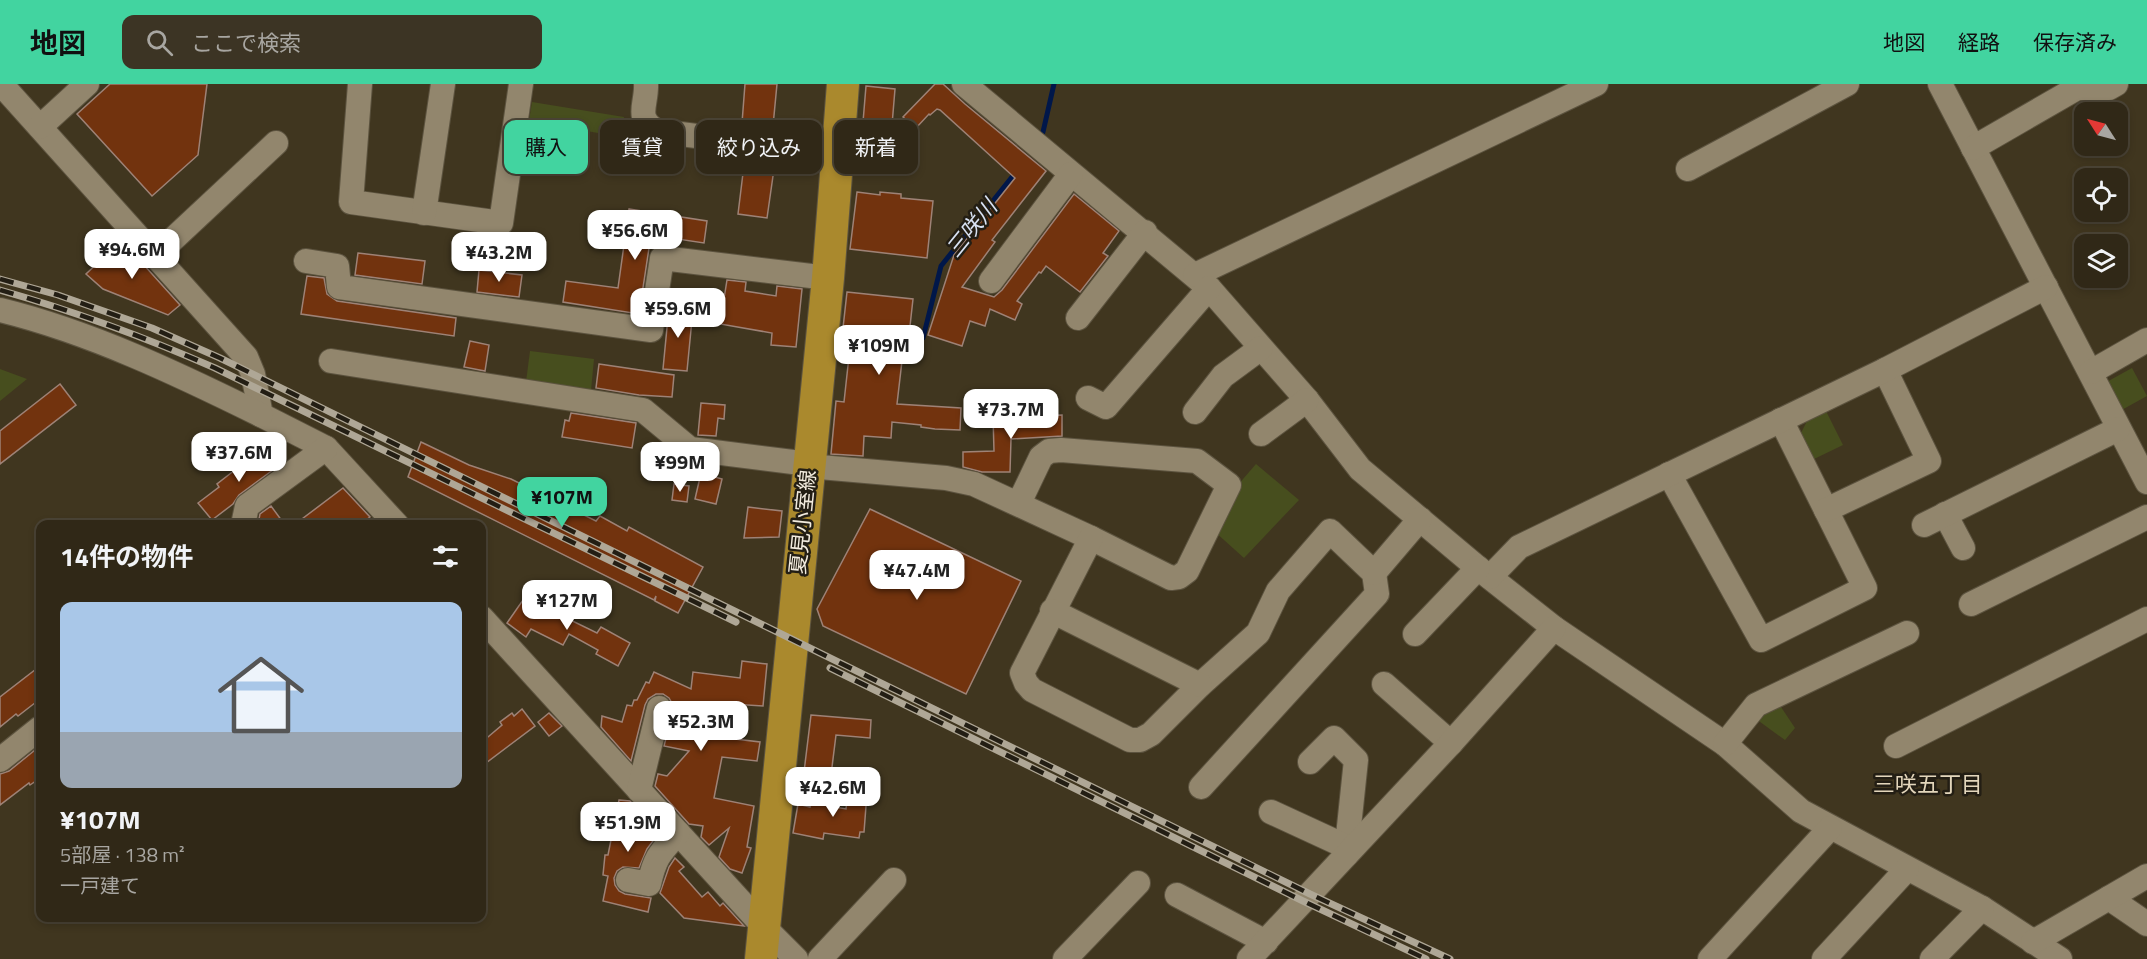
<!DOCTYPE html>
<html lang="ja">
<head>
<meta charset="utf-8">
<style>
	body { margin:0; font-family:"Titillium Web","Noto Sans JP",sans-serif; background:#3c3424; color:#f1f3f6; height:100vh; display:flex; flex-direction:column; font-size:22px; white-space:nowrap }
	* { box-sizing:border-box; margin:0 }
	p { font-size:20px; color:#a8a6a1 }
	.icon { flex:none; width:33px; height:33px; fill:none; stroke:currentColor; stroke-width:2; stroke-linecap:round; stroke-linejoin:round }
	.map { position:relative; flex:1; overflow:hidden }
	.panel { position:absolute; left:36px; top:436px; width:450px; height:402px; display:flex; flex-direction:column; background:#302817; border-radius:12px; box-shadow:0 3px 9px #0003,0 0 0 2px #4b4436 }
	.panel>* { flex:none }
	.top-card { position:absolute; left:504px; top:36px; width:570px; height:54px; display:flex; gap:12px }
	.needle { width:39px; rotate:306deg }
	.controls { position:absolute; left:2074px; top:18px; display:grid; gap:12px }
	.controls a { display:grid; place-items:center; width:54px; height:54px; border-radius:12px; background:#302817; box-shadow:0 3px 9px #0003,0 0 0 2px #4b4436; font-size:30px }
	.price { position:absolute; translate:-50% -51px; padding:0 14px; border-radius:12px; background:#fff; color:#222; font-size:20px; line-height:39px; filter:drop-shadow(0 2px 3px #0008) }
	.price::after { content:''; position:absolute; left:50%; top:36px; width:18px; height:14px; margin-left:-9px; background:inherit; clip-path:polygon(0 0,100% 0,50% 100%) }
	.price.on { background:#42d4a0; color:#111 }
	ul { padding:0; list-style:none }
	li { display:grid; align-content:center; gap:12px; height:318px; padding:0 24px }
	li span { display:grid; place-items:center; height:186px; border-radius:12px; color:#555 }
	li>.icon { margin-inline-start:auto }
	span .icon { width:108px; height:108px; fill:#fffc; stroke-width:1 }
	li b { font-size:26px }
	h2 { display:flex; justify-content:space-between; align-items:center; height:72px; padding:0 24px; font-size:26px }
	.pill { padding:0 21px; border-radius:12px; background:#302817; box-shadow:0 3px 9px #0003,0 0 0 2px #4b4436; font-size:21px; line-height:54px }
	.pill.on { background:#42d4a0; color:#111 }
	header { display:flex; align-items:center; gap:36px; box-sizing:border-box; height:84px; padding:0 30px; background:#42d4a0; color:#111 }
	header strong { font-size:28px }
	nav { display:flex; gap:33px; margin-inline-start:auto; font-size:21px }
	.search { width:420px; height:54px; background:#3c3424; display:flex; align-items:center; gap:15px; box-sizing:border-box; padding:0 21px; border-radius:12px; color:#a8a6a1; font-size:22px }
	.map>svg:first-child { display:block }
	.green { fill:#474e1e }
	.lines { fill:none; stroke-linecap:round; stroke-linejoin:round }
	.stream { stroke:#00174a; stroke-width:5 }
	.building { fill:#72330e; stroke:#9e8276; stroke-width:1.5 }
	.minor-casing { stroke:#5c533f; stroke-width:26 }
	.major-casing { stroke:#5c533f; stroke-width:34 }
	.minor { stroke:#92866d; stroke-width:24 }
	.major { stroke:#aa892d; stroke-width:32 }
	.rail-casing { stroke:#afa796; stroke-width:7 }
	.rail { stroke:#231e14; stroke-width:4.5; stroke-dasharray:14; stroke-linecap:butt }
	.labels { text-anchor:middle; stroke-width:5; stroke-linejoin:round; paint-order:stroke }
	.street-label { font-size:21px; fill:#f2ebde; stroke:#231e14 }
	.water-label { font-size:22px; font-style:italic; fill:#d8e2f3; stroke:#231e14 }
	.neighbourhood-label { font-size:22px; fill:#e3d6bb; stroke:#231e14 }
</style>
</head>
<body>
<header>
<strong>地図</strong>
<div class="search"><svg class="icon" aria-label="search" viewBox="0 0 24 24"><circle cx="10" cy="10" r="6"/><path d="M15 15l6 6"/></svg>ここで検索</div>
<nav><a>地図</a><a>経路</a><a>保存済み</a></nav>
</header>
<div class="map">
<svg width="2147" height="875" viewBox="0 0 2147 875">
	<rect width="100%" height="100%" fill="#40361f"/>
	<!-- green -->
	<g class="green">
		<polygon points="532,18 624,33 621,53 529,37"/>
		<polygon points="530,267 594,275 591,306 526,298"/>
		<polygon points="2132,284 2147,312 2118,328 2103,300"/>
		<polygon points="0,285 27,295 0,317"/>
		<polygon points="1825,325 1843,361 1812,376 1800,351 1809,333"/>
		<polygon points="1256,380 1299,416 1244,474 1214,447 1237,402"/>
		<polygon points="1779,620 1795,644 1785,656 1756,635"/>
	</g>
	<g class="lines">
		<!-- stream -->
		<g class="stream">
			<polyline points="1038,56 1043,48 1054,0"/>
			<polyline points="841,246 858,248"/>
			<polyline points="900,252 923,254 941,182 1016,88"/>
		</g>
	</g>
	<!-- building -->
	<g class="building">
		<polygon points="110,0 207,0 198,71 152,112 77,30"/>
		<polygon points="745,0 777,0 773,42 742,39"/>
		<polygon points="935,0 943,0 965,20 1046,87 992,156 995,158 962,203 994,213 1002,206 1074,110 1119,147 1103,169 1108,172 1080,208 1046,182 1041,189 1039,188 1017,217 1022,220 1015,236 990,225 985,242 970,237 962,262 928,251 954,171 1015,94 940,26 937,25 930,31 929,30 916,44 903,33"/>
		<polygon points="866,2 895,5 890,65 861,62"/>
		<polygon points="744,81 774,85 767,134 738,130"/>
		<polygon points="857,108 880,111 880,108 901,110 901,114 933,117 927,174 850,165"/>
		<polygon points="629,125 707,137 704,159 651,151 639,230 563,218 566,197 618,204"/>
		<polygon points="120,158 123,162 125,160 180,221 168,231 103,205 86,190"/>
		<polygon points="358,169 425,177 422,200 355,191"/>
		<polygon points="479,186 522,191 519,213 477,208"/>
		<polygon points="307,192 324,194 327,210 337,217 456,234 454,252 301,230"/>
		<polygon points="727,196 746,198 745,207 776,212 777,202 802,205 796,263 771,261 772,249 720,240"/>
		<polygon points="847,208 913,215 909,251 905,251 897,320 961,324 960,346 935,345 921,343 921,341 892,338 891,354 864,352 863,372 831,370 836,317 844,318 852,245 843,244"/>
		<polygon points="669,223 693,225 687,287 663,285"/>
		<polygon points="470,257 489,261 485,287 464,283"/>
		<polygon points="599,280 674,291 672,313 639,311 596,304"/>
		<polygon points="60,300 76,321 0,380 0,347"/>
		<polygon points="701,319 725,321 724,335 718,334 716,352 698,351"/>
		<polygon points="571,329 636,339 632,364 562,353 565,336 569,337"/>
		<polygon points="1062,331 1062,352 1011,355 1010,388 982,388 963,383 963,368 994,367 993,332"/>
		<polygon points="421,358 469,381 511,395 596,437 600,432 627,447 629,443 703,483 678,529 655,517 656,512 654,516 408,393"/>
		<polygon points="268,362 281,380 239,411 233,420 212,436 198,419 219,403 217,400 231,389"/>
		<polygon points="701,389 722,395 716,420 695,415"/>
		<polygon points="674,400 689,402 687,418 672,416"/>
		<polygon points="343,404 370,433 359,441 294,441"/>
		<polygon points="271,422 285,441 264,441 259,435 260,430"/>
		<polygon points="748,423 782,427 779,453 744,454"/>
		<polygon points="870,425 1021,497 966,610 823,542 817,525"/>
		<polygon points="523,516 540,527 542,522 597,549 601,543 630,559 618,582 596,570 598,566 569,550 563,561 531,545 526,553 507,539"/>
		<polygon points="742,577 767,580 763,622 715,619 710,652 760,658 757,677 722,673 714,714 754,722 747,763 751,764 742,789 730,785 719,773 729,744 709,761 701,753 703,742 689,740 655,702 658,690 667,692 689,667 664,662 673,627 673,621 669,614 663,610 656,610 648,615 645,621 631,677 601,643 602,632 622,638 627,621 632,622 634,616 637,616 646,598 649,599 654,588 691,605 693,588 740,594"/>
		<polygon points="40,582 40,615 18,632 16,630 0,643 0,613"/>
		<polygon points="522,625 535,642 482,682 482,658 502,641 500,638 512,629 514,632"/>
		<polygon points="549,629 562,642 549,652 538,638"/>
		<polygon points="811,631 871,636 870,654 836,651 831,691 804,688"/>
		<polygon points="40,662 40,694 30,701 29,699 0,721 0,690 9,687"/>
		<polygon points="848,707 867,709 864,748 860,748 859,754 824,749 823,755 793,749 798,720 810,723 811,719 846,725"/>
		<polygon points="619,716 630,717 659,749 647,765 639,784 623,783 617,787 614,794 615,801 619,807 625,810 651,814 648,828 603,817 608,792 603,791 605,771 608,771"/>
		<polygon points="675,774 684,783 679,787 702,813 708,808 720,822 723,819 744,842 684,834 660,809 669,783"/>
	</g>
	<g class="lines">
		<defs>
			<g id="minor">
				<polyline points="1,0 246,273 253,290 261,331 326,364 397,441"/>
				<polyline points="360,0 351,118 501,139 521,0"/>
				<path d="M646,0C647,21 634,34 657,47L837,70"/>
				<polyline points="964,0 1209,204 1307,316 1360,385 1478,484 1554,544 1725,660 1801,727 1982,824 2060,875"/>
				<polyline points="1940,0 2147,398"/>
				<polyline points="40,43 87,0"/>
				<polyline points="1973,64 2077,4 2109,4 2116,0"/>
				<polyline points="1688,85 1847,0"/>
				<polyline points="424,129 443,0"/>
				<polyline points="155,172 276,59"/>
				<polyline points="306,177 337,182 339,203 651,246 662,174 828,194"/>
				<polyline points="1195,191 1596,0"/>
				<polyline points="991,197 1071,90"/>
				<path d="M0,226C90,248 178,290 261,331"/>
				<polyline points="1078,234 1145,148"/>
				<polyline points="331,277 643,326 690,365 809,380"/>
				<polyline points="2091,288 2147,256"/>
				<polyline points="1088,314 1106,323 1209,204"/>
				<polyline points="1195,328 1223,292 1261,264"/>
				<polyline points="1261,350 1307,316"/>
				<polyline points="808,382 946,394 974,400 1091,454 1171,494 1179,493 1187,487 1229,401 1197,377 1061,366 1049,367 1041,373 1019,419"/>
				<polyline points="1669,390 1761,556 1865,504 1781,336"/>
				<polyline points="1826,426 1929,377 1885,286"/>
				<polyline points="1945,430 1963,464"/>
				<polyline points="243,441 247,422 326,364"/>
				<polyline points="1924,441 2118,345"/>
				<polyline points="1091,454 1022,589 1026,599 1032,606 1130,656 1140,656 1151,650 1200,601 1258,549 1278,507 1330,447 1374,489 1377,510 1201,703"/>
				<polyline points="1374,489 1420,435"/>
				<polyline points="1490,493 1519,463 1885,286 2046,203"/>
				<polyline points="1971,520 2147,433"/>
				<polyline points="1052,527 1200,601"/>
				<polyline points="482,534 764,843 796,875"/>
				<polyline points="1415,550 1478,484"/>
				<polyline points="1384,600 1451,659"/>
				<polyline points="1725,660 1756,621 1907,549"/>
				<polyline points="1896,662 2147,535"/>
				<polyline points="0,676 40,644"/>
				<polyline points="1310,678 1334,654 1356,676 1346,771"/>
				<polyline points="639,706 659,624"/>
				<polyline points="1271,728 1347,763"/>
				<path d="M628,796L649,800C655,773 660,769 678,749"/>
				<polyline points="1177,811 1266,858"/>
				<polyline points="2109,814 2147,840"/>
				<polyline points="2033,858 2147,792"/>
				<polyline points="820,875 894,796"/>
				<polyline points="1065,875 1138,799"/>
				<polyline points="1249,875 1451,659 1554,544"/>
				<polyline points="1710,875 1830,744"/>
				<polyline points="1824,875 1907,785"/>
				<polyline points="1932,875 1982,824"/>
			</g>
			<polyline id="major" points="761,875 828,194 843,0"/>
		</defs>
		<!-- minor casing -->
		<use href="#minor" class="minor-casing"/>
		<!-- major casing -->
		<use href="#major" class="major-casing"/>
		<!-- minor -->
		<use href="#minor" class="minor"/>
		<!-- major -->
		<use href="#major" class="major"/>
		<defs>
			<g id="rail">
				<polyline points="0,195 58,211 152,244 220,274 1310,810 1450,875"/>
				<path d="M0,206C74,227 145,253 215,284L736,538"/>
				<polyline points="830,584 1303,817 1426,875"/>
			</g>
		</defs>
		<!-- rail casing -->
		<use href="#rail" class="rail-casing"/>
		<!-- rail -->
		<use href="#rail" class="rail"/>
	</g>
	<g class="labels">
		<!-- street labels -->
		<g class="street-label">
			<text transform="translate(803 438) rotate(-84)" y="7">夏見小室線</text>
		</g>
		<!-- water labels -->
		<g class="water-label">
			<text transform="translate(971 144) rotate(-51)" y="8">三咲川</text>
		</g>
		<!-- neighbourhood labels -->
		<g class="neighbourhood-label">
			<text x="1928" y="708">三咲五丁目</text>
		</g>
	</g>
</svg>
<div class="controls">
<a><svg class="needle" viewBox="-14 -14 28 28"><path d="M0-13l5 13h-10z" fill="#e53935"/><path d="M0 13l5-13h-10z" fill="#a8a6a1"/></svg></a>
<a><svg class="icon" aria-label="locate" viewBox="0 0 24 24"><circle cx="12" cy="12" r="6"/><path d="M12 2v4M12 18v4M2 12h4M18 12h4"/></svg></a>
<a><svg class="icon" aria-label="layers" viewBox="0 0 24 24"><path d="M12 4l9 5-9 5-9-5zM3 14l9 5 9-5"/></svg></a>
</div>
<b class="price" style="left:635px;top:177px">¥56.6M</b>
<b class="price" style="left:132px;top:196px">¥94.6M</b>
<b class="price" style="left:499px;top:199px">¥43.2M</b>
<b class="price" style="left:678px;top:255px">¥59.6M</b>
<b class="price" style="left:879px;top:292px">¥109M</b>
<b class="price" style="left:1011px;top:356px">¥73.7M</b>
<b class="price" style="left:239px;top:399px">¥37.6M</b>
<b class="price" style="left:680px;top:409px">¥99M</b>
<b class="price on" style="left:562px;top:444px">¥107M</b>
<b class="price" style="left:917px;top:517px">¥47.4M</b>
<b class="price" style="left:567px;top:547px">¥127M</b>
<b class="price" style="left:701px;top:668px">¥52.3M</b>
<b class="price" style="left:833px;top:734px">¥42.6M</b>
<b class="price" style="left:628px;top:769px">¥51.9M</b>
<div class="top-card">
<a class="pill on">購入</a>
<a class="pill">賃貸</a>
<a class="pill">絞り込み</a>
<a class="pill">新着</a>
</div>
<section class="panel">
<h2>14件の物件<svg class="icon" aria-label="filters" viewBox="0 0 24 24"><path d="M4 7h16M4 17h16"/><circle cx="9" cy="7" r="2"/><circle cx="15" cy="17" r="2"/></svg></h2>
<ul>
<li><span style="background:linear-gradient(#a9c7e8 70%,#9aa5b1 0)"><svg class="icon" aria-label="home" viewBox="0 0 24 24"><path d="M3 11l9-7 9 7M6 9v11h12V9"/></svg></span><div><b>¥107M</b><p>5部屋 · 138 m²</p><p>一戸建て</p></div></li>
</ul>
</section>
</div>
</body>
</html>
